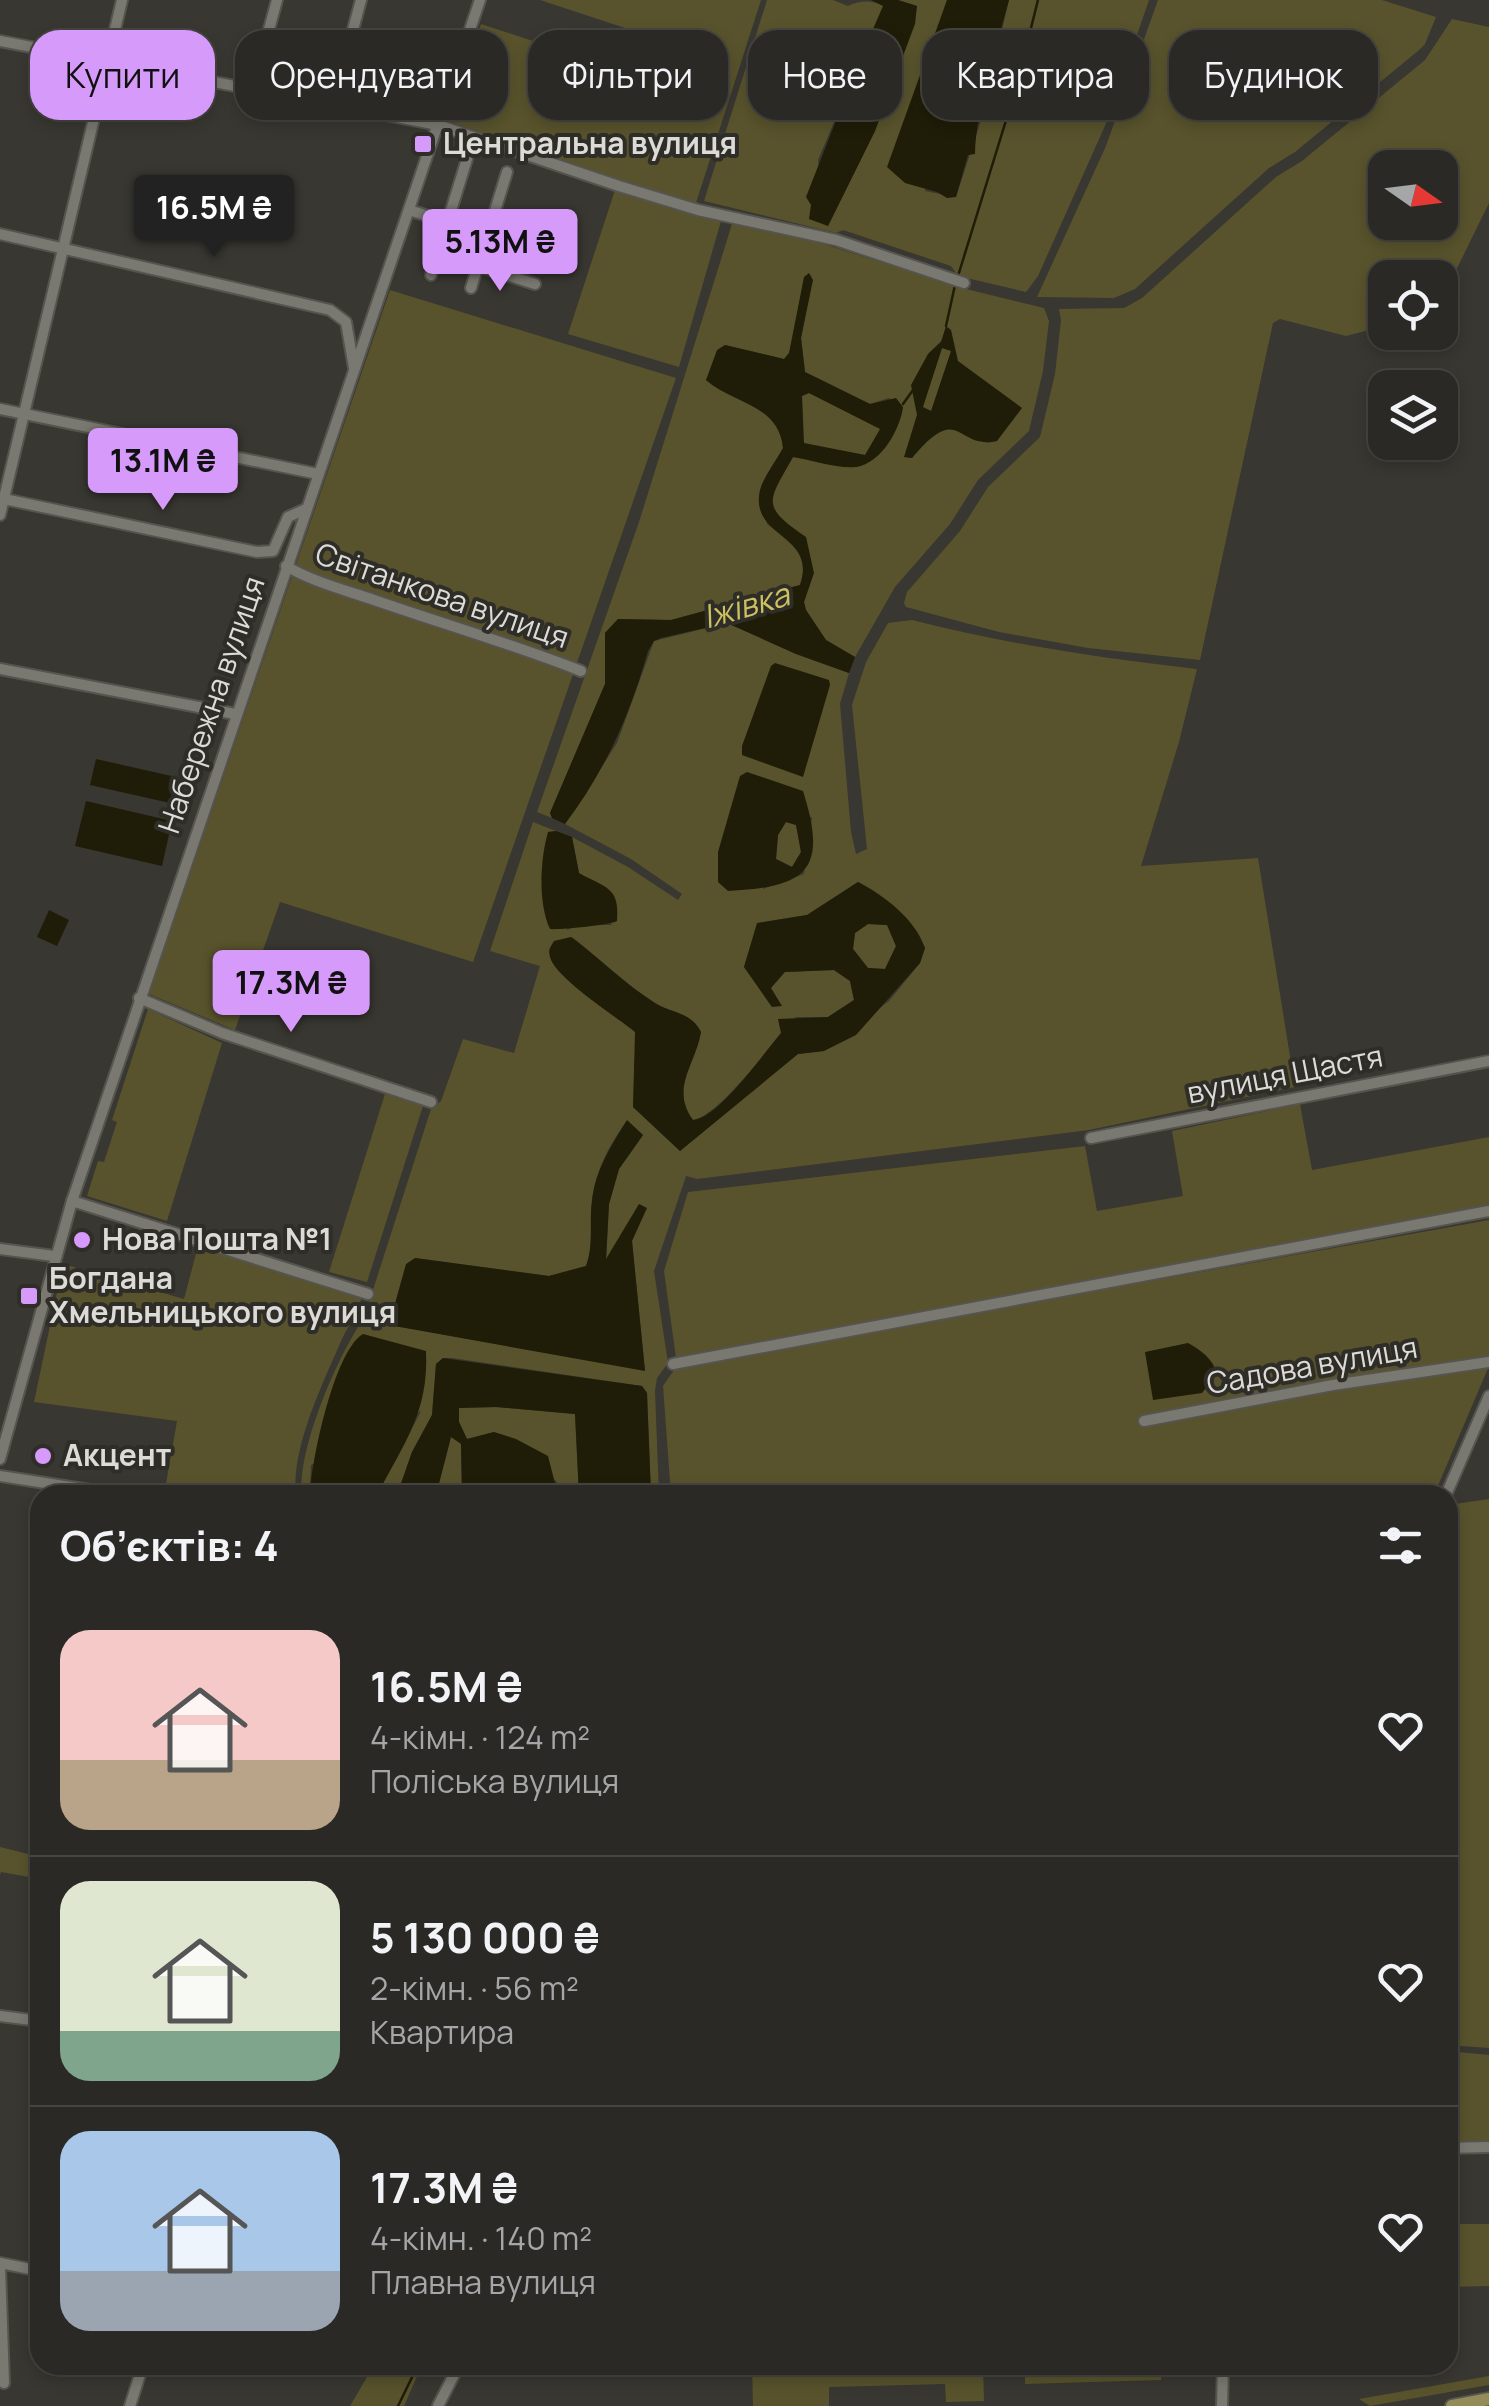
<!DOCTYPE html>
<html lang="uk">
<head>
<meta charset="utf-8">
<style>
	body { margin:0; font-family:Manrope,sans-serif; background:#32312d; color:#f1f3f6; height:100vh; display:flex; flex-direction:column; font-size:38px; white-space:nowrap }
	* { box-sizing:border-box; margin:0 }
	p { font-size:32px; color:#a5a6a7 }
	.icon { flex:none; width:55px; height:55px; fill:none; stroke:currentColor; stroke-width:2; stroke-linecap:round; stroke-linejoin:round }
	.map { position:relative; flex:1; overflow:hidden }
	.side { position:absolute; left:30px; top:1485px; width:1428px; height:890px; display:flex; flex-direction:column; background:#2a2925; border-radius:30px; box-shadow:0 5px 15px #0003,0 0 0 2px #464542 }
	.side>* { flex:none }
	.top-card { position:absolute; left:30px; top:30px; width:1430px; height:90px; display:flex; gap:20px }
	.needle { width:65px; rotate:104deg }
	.fabs { position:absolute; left:1368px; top:150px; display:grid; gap:20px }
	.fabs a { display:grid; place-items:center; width:90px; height:90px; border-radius:20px; background:#2a2925; box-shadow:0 5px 15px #0003,0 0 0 2px #464542; font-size:50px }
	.price { position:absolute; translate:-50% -85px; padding:0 22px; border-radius:10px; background:#d69bfa; color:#111; font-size:32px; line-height:65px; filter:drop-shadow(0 2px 5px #0008) }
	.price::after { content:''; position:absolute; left:50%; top:60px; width:30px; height:22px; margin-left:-15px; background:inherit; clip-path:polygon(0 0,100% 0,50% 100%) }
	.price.selected { background:#222; color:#fff }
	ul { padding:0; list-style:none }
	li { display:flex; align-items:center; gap:30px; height:250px; padding:0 30px }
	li+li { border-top:2px solid #464542 }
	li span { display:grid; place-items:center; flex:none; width:280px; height:200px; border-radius:30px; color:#555 }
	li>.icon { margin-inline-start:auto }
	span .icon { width:120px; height:120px; fill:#fffc; stroke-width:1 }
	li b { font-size:42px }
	h2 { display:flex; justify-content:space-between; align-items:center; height:120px; padding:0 30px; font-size:42px }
	.chip { padding:0 35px; border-radius:30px; background:#2a2925; box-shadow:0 5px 15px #0003,0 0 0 2px #464542; font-size:35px; line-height:90px }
	.chip.selected { background:#d69bfa; color:#111 }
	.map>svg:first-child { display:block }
	.green { fill:#58532c; fill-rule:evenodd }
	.water { fill:#1f1d07; fill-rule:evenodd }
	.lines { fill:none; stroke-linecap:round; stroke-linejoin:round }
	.stream { stroke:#1f1d07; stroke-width:2.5 }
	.minor-casing { stroke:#55544e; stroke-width:14 }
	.major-casing { stroke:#55544e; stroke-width:16 }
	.minor { stroke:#7a7971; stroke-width:10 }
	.major { stroke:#938c58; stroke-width:12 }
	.poi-dot { fill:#d69bfa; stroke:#2e2d27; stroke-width:4 }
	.labels { text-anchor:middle; stroke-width:8; stroke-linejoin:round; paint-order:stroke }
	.poi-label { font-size:30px; font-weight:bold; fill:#dcdbd7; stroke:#2e2d27; text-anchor:start }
	.street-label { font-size:30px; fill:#dcdbd7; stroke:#2e2d27 }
	.water-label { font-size:32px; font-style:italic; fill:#cec160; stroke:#2e2d27 }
</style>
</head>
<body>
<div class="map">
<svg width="1489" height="2406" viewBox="0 0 1489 2406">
	<rect width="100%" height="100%" fill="#383731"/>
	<!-- green -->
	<g class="green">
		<polygon points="540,0 761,0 696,203 620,181 454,123 450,113 481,24 612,67 625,28"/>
		<path d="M767,0H833L848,6C859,0 873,0 884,6L861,58L820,40L774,60L848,89L818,160L828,226L875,131L917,6L898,0H947L933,46L925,191L956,197L981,120L1009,0H1149L1108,119L1038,276L1026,292L958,276L951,266L843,230L836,233L704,201Z"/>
		<polygon points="1158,0 1382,0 1436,17 1425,44 1418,51 1295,152 1269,168 1135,289 1114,298 1037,297 1106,146"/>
		<path d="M1452,19L1489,27V203L1440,303V278H1385V326L1346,336L1280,319L1273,323L1200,660L1088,648L999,632L906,607L904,603L907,592L960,531L988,487L1040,437L1055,374L1061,320L1059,309L1124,308L1142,298L1276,177L1302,161L1425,60ZM1385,168H1440V222H1385Z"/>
		<polygon points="615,190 721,221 679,367 568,334"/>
		<path d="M732,224L811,240L962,288L1044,308L1049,321L1043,371L1029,431L978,480L950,524L895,587L855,657L826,640L806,610L804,602L813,573L806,538C760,506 767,503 793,457L857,467C878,449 899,435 903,407L889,398L870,404L805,372L801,338L812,281L789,353L784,359L725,345L706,380C734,404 779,404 783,448L761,486L767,524C789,541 811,554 800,585L671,620L618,619L605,633V684L550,813L552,818L537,812L639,522ZM951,331L957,361L997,441L987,443L952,428L932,434L912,458L905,457L917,415L928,354Z"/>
		<polygon points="502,227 534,237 527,259 495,249"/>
		<polygon points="390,290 676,378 473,962 280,902 235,1030 149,994"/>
		<polygon points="942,348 952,351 932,411 922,408"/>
		<polygon points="809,393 881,429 865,455 803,444 802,396"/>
		<path d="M912,620C1006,644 1100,658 1197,669L1179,742L1141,866L1258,858L1295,1087L1089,1130L697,1179L686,1176L654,1271L668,1363L657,1378L655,1391L659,1495H651L647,1393L642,1386L452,1358H443L436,1364L432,1415L412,1452L397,1495H377L421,1411L311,1465L310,1495H302C297,1449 338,1355 364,1318L431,1109L441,1101L463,1039L514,1053L540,966L490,951L533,822L556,831L548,832L567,930L579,925H612L579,873L572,837L628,867L678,900L682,894L631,859L565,824L617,743L654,641L727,623L796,654L849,673L840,704L851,832L856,854L867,849L852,705L866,662L888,623ZM747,772L812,818L804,874L763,889ZM858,882C891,899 906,917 925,948L920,963L889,1001L824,1051L798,1054L680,1151L633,1107L636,1032L572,937C599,958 625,984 655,1003C672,1014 690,1011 701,1032C695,1066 670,1088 693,1120C718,1118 775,1039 796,1017H828L854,1000L850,981L834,970L784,972L770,988L772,1007L744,967L758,923L807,915ZM627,1121L643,1135L619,1169L609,1204L606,1262L646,1208L632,1241L645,1370L389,1325L415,1258L549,1276L586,1266C594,1245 589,1223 592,1201C595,1172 610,1143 627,1121Z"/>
		<polygon points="786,822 796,825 801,852 792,867 776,859 778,835"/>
		<polygon points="868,924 887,925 896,946 885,969 868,968 853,949 855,933"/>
		<polygon points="148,1009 222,1043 167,1221 87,1196 98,1161 104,1162 117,1122 112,1120"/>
		<polygon points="385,1094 423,1106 367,1282 329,1272"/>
		<polygon points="1300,1104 1312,1170 1489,1137 1489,1206 676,1358 664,1271 688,1192 1085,1146 1097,1211 1183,1196 1172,1131"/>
		<polygon points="1489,1220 1489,1366 1434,1495 671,1495 663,1386 676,1367"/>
		<path d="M198,1246L362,1297C356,1317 346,1328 339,1346C321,1387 291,1450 296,1495H164L177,1421L34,1402L63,1264L184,1299Z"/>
		<polygon points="496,1407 575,1414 579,1495 558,1495 557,1482 494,1432 467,1439 459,1422 458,1408"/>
		<polygon points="451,1437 461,1443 462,1495 436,1495"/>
		<polygon points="1489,1499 1489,2048 1448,2045 1448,1522 1455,1504"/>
		<polygon points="0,1847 40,1857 40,1879 1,1872 0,1875"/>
		<polygon points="1448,2051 1489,2055 1489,2143 1448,2145"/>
		<polygon points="1448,2224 1489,2224 1489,2286 1448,2287"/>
		<polygon points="374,2365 422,2365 404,2406 350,2406"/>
		<polygon points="752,2365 983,2365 984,2401 946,2402 945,2384 829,2387 829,2406 753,2406"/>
		<polygon points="1025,2365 1161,2365 1161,2380 1025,2384"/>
		<polygon points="1489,2376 1489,2385 1370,2406 1359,2399"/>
	</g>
	<!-- water -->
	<g class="water">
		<polygon points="871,0 898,0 917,6 915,24 875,131 828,226 809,219 811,205 806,197 848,90 774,60 771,56 775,34 789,29 861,57 883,6"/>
		<path d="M947,0H1009C997,45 976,110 975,154L968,155L956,197L947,198L937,192L905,183L887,167Z"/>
		<path d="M809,273L813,280L801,338L805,372L870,404L896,398L903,407C900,429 882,463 856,467C838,469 812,460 793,457C767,503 761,506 806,537L814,573L804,602L806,610L826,640L855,657L849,673L796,654L727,623L661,638L654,641L648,651C630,715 605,771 565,824L552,818L550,813L605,684V633L618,619L671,620L800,585C818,533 749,539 760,490C764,476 776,461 783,448C779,404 733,404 706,380L717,350L725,345L784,359L789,353L804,277ZM809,393L880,429L865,455L804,443L802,396Z"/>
		<path d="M946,326L951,330L958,361L1022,408L997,441C955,450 961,400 912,458L904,457L917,415L911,385L928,354L941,342ZM942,348L951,351L931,411L923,407Z"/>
		<polygon points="775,663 829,680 830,685 803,777 742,755 742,746 771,666"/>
		<polygon points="96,759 176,777 170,803 90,785"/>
		<path d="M747,772L803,791C828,870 808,887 728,891L718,882V852L740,776ZM786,822L796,825L801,852L792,867L776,859L778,835Z"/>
		<polygon points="86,801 172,821 162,866 75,846"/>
		<path d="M556,831L572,837L579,873C606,888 620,887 617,921C610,925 560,930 550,929C538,903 540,860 548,832Z"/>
		<path d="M858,882C885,896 915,919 925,948L920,963L856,1035L824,1051L798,1054L680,1151L633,1107L635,1032C617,1017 555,978 550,957C548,949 550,948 554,941L571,937C599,958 625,984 655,1003C672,1014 690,1011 701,1032C695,1066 670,1088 693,1120C719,1118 763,1054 781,1033L778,1019L828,1017L854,1000L850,981L834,970L785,972L771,988L782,1006L772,1007L744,967L757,923L807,915ZM868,924L887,925L896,946L885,969L868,968L853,949L855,933Z"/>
		<polygon points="49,910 69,920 57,946 37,937"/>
		<path d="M627,1120L643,1135L619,1169L609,1204L606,1259L639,1204L647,1208L632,1241L645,1371L389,1325L406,1264L415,1258L549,1276L586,1266C594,1245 589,1223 592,1201C595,1171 611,1146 627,1120Z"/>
		<path d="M363,1334L426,1351C429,1412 404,1443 377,1495H310C311,1462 334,1351 363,1334Z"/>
		<path d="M1188,1343C1201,1350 1213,1359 1217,1374L1202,1393L1153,1400L1145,1352Z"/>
		<polygon points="443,1358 642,1386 647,1393 651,1495 579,1495 575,1414 496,1407 459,1408 459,1422 467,1439 494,1432 516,1439 548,1456 558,1495 462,1495 461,1444 451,1437 436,1495 397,1495 412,1452 432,1415 436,1364"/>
	</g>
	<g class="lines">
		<!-- stream -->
		<g class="stream">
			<polyline points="958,276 1016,88 1038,0"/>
			<polyline points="946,326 955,285"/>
			<polyline points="903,404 913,390"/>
			<polyline points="398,2406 418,2365"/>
		</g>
		<defs>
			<g id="minor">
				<polyline points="0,41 438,125 619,186 698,210 836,240 964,283"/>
				<polyline points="252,92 277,0"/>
				<polyline points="332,107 361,0"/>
				<polyline points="409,210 488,235"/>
				<polyline points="0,234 330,310 346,322 354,368"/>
				<polyline points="478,266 535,284"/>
				<polyline points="431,275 467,159"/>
				<polyline points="471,288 507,172"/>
				<polyline points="0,409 318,474"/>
				<polyline points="4,499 257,552 273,551 288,517 306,509"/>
				<polyline points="0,515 122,0"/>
				<path d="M286,566C313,582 345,590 374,600C443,624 513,644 581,671"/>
				<polyline points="0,669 235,714"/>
				<polyline points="139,998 222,1033 431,1102"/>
				<polyline points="1091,1138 1489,1061"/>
				<polyline points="72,1201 368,1294"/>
				<polyline points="0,1249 54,1256"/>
				<polyline points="673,1364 1489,1211"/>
				<polyline points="1144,1421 1333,1385 1489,1362"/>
				<polyline points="0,1459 72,1201 480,0"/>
				<polyline points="0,1476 122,1495"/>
				<polyline points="1446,1495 1489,1396"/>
				<polyline points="0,2016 40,2021"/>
				<polyline points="1448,2148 1489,2147"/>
				<polyline points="0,2263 40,2271"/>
				<polyline points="0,2268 4,2383"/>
				<polyline points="130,2406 143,2365"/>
				<polyline points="438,2406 459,2365"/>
				<polyline points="1222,2406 1223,2365"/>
			</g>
			<polyline id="major" points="1452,2406 1489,2399"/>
		</defs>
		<!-- minor casing -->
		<use href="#minor" class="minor-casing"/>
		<!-- major casing -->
		<use href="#major" class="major-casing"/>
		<!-- minor -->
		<use href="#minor" class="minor"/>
		<!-- major -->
		<use href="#major" class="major"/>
	</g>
	<!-- markers -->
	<g class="poi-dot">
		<rect x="413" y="134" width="20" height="20" rx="5"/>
		<circle cx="82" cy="1240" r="10"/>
		<rect x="19" y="1286" width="20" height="20" rx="5"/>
		<circle cx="43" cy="1456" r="10"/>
	</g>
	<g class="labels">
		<!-- poi labels -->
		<g class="poi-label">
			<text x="443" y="154">Центральна вулиця</text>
			<text x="102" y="1250">Нова Пошта №1</text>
			<text x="49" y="1289">Богдана<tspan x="49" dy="34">Хмельницького вулиця</tspan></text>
			<text x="63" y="1466">Акцент</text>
		</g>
		<!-- street labels -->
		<g class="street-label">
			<text transform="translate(442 596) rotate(19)" y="10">Світанкова вулиця</text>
			<text transform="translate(212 705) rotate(-71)" y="10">Набережна вулиця</text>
			<text transform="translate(1285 1075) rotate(-11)" y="10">вулиця Щастя</text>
			<text transform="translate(1312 1366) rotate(-10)" y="10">Садова вулиця</text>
		</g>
		<!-- water labels -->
		<g class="water-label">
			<text transform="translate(746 606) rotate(-16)" y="11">Іжівка</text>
		</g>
	</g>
</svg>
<div class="fabs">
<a><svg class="needle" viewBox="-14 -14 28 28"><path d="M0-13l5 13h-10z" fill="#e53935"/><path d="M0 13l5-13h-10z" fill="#a5a6a7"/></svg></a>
<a><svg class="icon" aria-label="locate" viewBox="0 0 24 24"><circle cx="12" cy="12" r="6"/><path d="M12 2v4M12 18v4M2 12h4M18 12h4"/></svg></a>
<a><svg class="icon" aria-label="layers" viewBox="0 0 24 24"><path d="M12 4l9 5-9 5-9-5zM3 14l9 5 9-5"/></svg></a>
</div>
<b class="price selected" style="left:214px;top:260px">16.5M ₴</b>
<b class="price" style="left:500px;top:294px">5.13M ₴</b>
<b class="price" style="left:163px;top:513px">13.1M ₴</b>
<b class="price" style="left:291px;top:1035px">17.3M ₴</b>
<div class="top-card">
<a class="chip selected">Купити</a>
<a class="chip">Орендувати</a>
<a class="chip">Фільтри</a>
<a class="chip">Нове</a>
<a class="chip">Квартира</a>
<a class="chip">Будинок</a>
</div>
<section class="side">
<h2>Об’єктів: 4<svg class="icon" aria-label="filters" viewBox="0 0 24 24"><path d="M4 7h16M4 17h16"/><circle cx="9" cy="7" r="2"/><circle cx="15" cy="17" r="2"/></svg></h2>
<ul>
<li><span style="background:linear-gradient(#f6c9c9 65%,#b9a48a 0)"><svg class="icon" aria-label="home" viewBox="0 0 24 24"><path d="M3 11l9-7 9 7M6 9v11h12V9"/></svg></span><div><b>16.5M ₴</b><p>4-кімн. · 124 m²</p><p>Поліська вулиця</p></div><svg class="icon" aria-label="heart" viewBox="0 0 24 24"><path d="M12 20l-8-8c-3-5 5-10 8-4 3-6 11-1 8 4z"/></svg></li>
<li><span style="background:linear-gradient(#dfe7d0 75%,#7fa58c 0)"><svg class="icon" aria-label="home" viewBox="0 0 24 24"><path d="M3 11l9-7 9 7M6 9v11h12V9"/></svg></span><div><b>5 130 000 ₴</b><p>2-кімн. · 56 m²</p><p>Квартира</p></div><svg class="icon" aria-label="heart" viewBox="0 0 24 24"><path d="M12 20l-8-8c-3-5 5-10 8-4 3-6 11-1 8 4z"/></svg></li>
<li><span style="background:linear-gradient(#a9c7e8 70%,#9aa5b1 0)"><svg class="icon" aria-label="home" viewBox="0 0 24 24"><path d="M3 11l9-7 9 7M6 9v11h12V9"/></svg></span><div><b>17.3M ₴</b><p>4-кімн. · 140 m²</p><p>Плавна вулиця</p></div><svg class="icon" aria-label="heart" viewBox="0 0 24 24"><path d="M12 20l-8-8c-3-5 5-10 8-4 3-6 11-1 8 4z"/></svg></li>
</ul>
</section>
</div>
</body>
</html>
